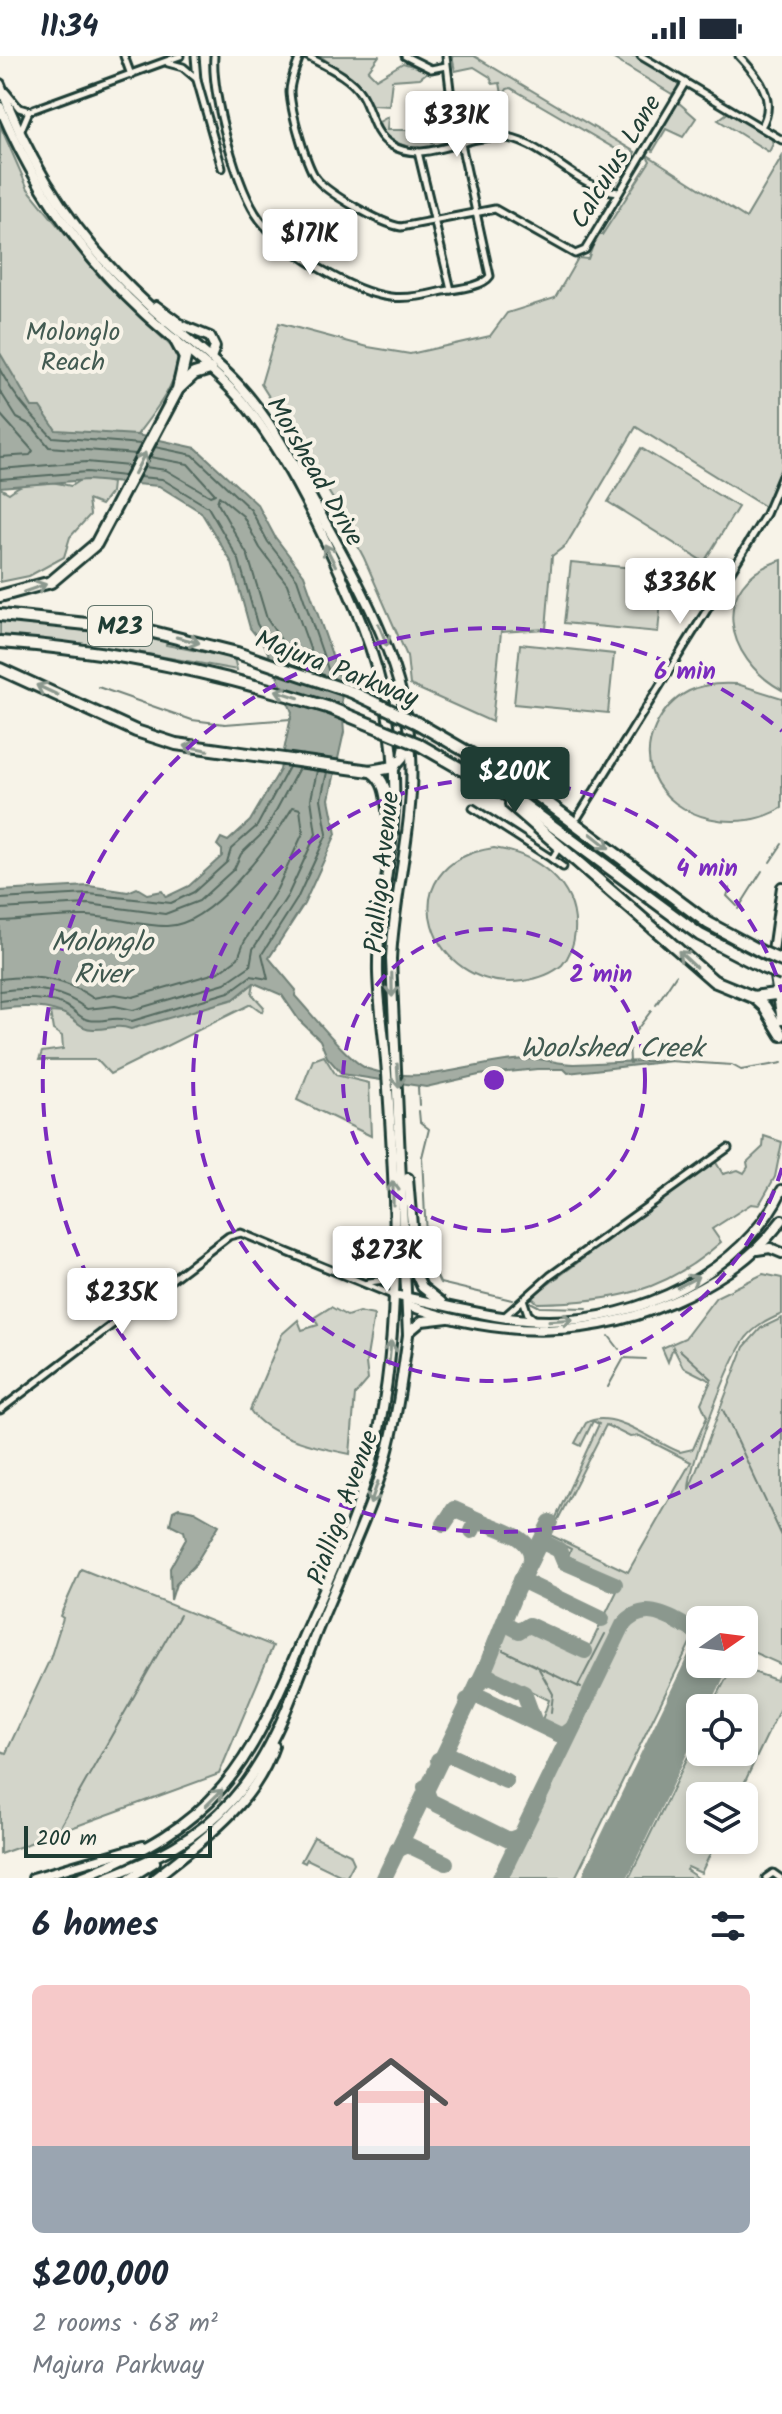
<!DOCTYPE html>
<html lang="en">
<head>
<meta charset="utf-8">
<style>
	body { margin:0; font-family:Kalam,sans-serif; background:#f6f6f7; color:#1f2937; height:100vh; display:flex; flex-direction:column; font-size:30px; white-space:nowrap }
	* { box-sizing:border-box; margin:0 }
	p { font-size:26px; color:#747a83 }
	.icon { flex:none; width:44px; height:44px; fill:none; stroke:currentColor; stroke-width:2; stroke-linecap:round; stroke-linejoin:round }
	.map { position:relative; height:1822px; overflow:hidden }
	.panel { display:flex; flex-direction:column; background:#fff; flex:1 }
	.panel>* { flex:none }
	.needle { width:52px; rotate:76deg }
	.fabs { position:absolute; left:686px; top:1550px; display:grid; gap:16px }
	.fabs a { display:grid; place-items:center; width:72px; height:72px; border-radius:12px; background:#fff; box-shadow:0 4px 12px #0003; font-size:40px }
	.scale { position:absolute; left:24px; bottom:20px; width:188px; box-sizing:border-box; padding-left:8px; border:4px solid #1f3d34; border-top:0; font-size:22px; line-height:28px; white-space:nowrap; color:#1f3d34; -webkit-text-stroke:6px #f7f3e8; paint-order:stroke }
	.price { position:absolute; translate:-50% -68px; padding:0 18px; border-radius:8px; background:#fff; color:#222; font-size:26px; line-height:52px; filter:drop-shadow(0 2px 4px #0008) }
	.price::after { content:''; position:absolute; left:50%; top:48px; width:24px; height:18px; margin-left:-12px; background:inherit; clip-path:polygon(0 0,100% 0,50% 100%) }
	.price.selected { background:#1f3d34; color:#fff }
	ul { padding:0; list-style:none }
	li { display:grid; align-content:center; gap:16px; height:424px; padding:0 32px }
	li+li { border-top:2px solid #e0e1e3 }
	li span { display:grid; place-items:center; height:248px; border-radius:12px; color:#555 }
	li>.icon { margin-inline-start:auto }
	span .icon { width:144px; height:144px; fill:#fffc; stroke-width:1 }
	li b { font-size:34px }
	h2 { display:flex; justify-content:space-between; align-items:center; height:96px; padding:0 32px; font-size:34px }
	.status { display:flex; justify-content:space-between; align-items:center; height:56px; padding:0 40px; background:#fff; direction:ltr }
	.status svg { height:22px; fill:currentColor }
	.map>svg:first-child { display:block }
	.green { fill:#d3d5ca; stroke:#79897f; stroke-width:2; fill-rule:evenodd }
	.water { fill:#a4ada3; stroke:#6f8077; stroke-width:2 }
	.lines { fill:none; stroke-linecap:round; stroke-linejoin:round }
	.shore { stroke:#546a60; stroke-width:2 }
	.stream { stroke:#6f8077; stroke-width:2 }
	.taxiway { stroke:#8b988e; stroke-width:16 }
	.runway { stroke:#8b988e; stroke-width:42 }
	.street-casing { stroke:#1f3d34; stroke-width:11 }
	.secondary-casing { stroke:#1f3d34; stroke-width:14 }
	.primary-casing { stroke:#1f3d34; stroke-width:14 }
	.highway-casing { stroke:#1f3d34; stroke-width:16 }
	.street { stroke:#f7f3e8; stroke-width:5 }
	.secondary { stroke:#f7f3e8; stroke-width:8 }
	.primary { stroke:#f7f3e8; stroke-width:8 }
	.highway { stroke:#f7f3e8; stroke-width:10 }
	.highway-bridge-casing { stroke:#1f3d34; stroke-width:16; stroke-linecap:butt }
	.highway-bridge { stroke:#f7f3e8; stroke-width:10 }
	.oneway { stroke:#8b988e }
	.ring { fill:none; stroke:#7b2cbf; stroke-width:4; stroke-dasharray:14 10 }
	.labels { text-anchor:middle; stroke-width:8; stroke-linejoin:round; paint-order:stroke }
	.shield { fill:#f7f3e8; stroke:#60746a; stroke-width:2 }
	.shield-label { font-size:24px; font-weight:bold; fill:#1f3d34 }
	.street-label { font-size:26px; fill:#1f3d34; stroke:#f7f3e8 }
	.park-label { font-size:26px; fill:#435b52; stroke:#f7f3e8 }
	.water-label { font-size:28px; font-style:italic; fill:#405950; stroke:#f7f3e8 }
	.centre { fill:#7b2cbf; stroke:#f7f3e8; stroke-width:4 }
	.ring-label { font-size:24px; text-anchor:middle; font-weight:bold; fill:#7b2cbf; stroke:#f7f3e8; stroke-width:8; stroke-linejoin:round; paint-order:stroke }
</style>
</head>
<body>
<div class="status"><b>11:34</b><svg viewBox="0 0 49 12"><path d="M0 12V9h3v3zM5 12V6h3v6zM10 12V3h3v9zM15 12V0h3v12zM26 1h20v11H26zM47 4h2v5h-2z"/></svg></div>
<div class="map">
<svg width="782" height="1822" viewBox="0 0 782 1822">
	<rect width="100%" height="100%" fill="#f7f3e8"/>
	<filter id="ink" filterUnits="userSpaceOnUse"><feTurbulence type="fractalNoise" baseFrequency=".0125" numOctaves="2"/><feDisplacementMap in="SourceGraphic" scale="16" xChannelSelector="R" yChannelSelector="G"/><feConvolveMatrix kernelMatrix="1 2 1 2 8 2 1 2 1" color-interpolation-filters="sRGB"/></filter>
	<g filter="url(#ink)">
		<!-- green -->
		<g class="green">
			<polygon points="320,0 379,0 368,15 376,23 403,7 429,15 420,22 392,24 389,50 372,49 355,25"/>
			<polygon points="452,0 474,0 635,96 619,130 611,131 598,123 600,120 615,128 629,101 511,32 507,33 497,51 495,40 502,38 500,27 493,28 490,21 474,11 455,15"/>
			<polygon points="609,0 635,0 677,25 679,31 672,38"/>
			<polygon points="678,46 696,62 683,81 666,73 653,95 650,92"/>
			<polygon points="729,56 771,81 773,88 769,96 718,64"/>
			<path d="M388,61L387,74H431L432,88V71L439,63L452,64L456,81C437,102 397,93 380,74L379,66Z"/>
			<path d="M0,69L28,133L102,224L176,295C184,322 152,358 137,379L0,388Z"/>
			<polygon points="646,98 746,162 782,101 782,409 765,451 636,371 566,489 552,500 546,573 501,576 492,666 410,629 407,600 364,502 333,443 261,328 279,267 368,291 410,298 490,280 507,257 555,242 578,202 588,203 597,179 602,179 650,105"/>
			<polygon points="641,392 738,451 704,506 608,446"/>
			<path d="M86,420L112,427L111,436L101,449L88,444L90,459L70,481L64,501L29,520L0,526V432L9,437C29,421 47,424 71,430Z"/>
			<path d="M782,504V634C724,603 708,526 782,504Z"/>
			<polygon points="571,506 664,515 658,576 564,567"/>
			<polygon points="0,564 167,585 166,589 234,602 237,614 137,596 0,582"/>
			<polygon points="520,588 614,598 608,657 514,648"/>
			<path d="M737,628L782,642V752C742,777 673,766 653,719C640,688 660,650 689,635C703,628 722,627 737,628Z"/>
			<path d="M494,792C537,798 578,829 575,875C574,887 570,900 562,909C552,918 536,923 523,925C429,938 384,807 494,792Z"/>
			<polygon points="254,927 252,938 264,951 262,956 251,948 110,1018 97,1004 39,1004 42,996 63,993 62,980 53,974 50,956 63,957 95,973 233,943"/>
			<polygon points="324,1000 336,1019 369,1027 371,1080 297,1044 313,1004"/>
			<path d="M764,1080L782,1086L775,1121L759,1149L751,1148L712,1173L721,1186C664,1237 612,1246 538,1247L531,1241L715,1105L723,1118L738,1114L744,1117L748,1111L747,1106L763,1091Z"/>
			<path d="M763,1218L782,1222V1258C768,1264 756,1270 746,1282C730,1303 689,1409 689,1434L744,1291L761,1272L782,1262V1609L744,1592V1564L701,1563L696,1572L655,1552L631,1555L620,1567L566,1671L560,1672L542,1664L549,1644L487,1614L506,1573L518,1579L528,1574L585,1600L621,1527L568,1500L571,1493L547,1481L599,1368L593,1365L581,1390L575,1387L586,1367C613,1351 656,1388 680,1396L693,1393L707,1361L701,1347L711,1325L683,1311L673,1291L668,1306L662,1292L685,1282L716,1241ZM606,1369L630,1381L640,1380L691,1406L628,1516L550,1479Z"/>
			<path d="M331,1251L347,1260L359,1256L374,1259L366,1307L368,1324L355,1339L350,1398C319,1392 267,1381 250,1354L282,1278L298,1264L302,1274L318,1269L315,1261Z"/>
			<polygon points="81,1513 273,1590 219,1718 0,1798 0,1695 6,1697 50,1603 63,1562 60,1560"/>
			<polygon points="650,1558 694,1579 575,1822 505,1822 621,1576 632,1562"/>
			<polygon points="742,1612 776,1624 782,1613 782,1648 738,1740 700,1740 700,1784 717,1784 701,1817 688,1811 686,1814 698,1822 629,1822 700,1676 700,1696 744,1696 744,1652 711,1652 728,1619"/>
			<polygon points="314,1781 350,1798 354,1807 346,1822 307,1803 305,1807 301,1805"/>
		</g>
		<!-- water -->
		<g class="water">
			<path d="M0,297L32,351H40L56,374L137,379L196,392L258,449L275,481L304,519L340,622L344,676L329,743L336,778L304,848L269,902L296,934L295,940C311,957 350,1007 368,1013C427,1032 479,1002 537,1003C549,1004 561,1008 574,1008C606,1007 639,1004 672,1005L568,1017L564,1013H537L479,1019L426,1031L342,1018L327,1001L320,984L299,964L282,939L254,927L234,943L131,973C116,968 110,973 95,973C79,974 75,961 62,957C42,949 21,950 0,953V835L89,830L128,836L137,832L147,838L162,835L166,841L189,830L222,800V794L217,789L221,782L228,785L250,765L280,714L292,656L266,592L250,572L232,507L201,456L159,430L87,424L0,431Z"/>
			<polygon points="179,1452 194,1455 219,1469 194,1510 176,1528 171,1544 170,1512 186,1483 184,1475 170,1468 173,1455"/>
		</g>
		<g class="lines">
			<!-- shore -->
			<g class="shore">
				<path d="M0,314C17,345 30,357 52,381L141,388"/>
				<polyline points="0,335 17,362 32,370 49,391 136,398"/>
				<polyline points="0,358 33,395 30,399 0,401"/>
				<polyline points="155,391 193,399 251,454 268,486 297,523 331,622"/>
				<polyline points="145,411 166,414 210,440 215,438 188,408 150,401"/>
				<polyline points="0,413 86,406 129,410"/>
				<polyline points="139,421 162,423 208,451 239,504 257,568 278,604"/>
				<polyline points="0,423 87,416 124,420"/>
				<polyline points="290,608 281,584 267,563 248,500 217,446 219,440 243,460 260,492 287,528 319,618"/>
				<polyline points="0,843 89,838 171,847 194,836 227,806 231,793 257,770 289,711"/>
				<polyline points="0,853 88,848 165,858 199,845 234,813 241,798 265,775 299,712"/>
				<path d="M0,865C29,864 58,859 87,860C114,861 140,870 166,870C211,871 272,786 293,751L300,753L303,777L277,833L244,886L238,902L219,916L133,941L115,938L93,942C65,922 34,918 0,923"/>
				<path d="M0,935C33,930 61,934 87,953L115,950L133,954L225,927L250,910L253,893L288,839L316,778L311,743L317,715"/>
				<path d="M0,945C18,942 52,941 68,951C76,955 79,962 89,964C105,967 112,959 132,965L229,936L251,920L268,923L262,898L297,843L327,778L321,743L327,716"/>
			</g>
			<!-- stream -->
			<g class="stream">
				<polyline points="98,631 192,664 225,668 291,663"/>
				<polyline points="770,806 782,788"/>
				<polyline points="730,832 727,840 737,850"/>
				<polyline points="738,853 762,815"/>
				<polyline points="656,949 676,919"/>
				<polyline points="669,1005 732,1009 741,1014 782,1007"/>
				<polyline points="630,1007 629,984 651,955"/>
				<polyline points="418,1031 419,1049"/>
				<polyline points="419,1055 420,1066 429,1073 422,1101 427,1200 440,1227 512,1244"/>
				<polyline points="530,1246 540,1251 587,1252"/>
				<polyline points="609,1280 619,1293"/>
				<polyline points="680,1294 712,1323"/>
				<polyline points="608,1331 624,1302 646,1303"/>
				<polyline points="723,1354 782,1480"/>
				<polyline points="503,1594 581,1632"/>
				<polyline points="539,1613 553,1638 551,1656"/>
				<polyline points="578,1630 605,1578"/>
				<polyline points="54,1781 180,1559"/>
			</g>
			<!-- taxiway -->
			<g class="taxiway">
				<polyline points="444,1468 454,1453 483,1466"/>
				<path d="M472,1475L476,1467L483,1466C500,1474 534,1481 531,1504"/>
				<polyline points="541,1485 559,1494 564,1506 615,1528"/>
				<polyline points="521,1524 602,1563"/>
				<polyline points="504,1567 519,1575 529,1569 585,1595"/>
				<polyline points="477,1628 490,1621 524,1637 535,1667"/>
				<polyline points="467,1644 479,1640 558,1678 564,1679 572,1673"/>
				<polyline points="438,1704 450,1699 506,1725"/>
				<polyline points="425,1731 430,1745 509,1784 520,1780"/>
				<polyline points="397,1794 408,1789 446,1807"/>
				<polyline points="384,1822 485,1613 516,1535 550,1466"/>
				<path d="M500,1822L623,1569C646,1541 674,1565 700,1578"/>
			</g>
			<!-- runway -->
			<polyline class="runway" points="604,1822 707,1608"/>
			<defs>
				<g id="street">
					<polyline points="124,0 131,19"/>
					<polyline points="195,0 197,24 222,112"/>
					<path d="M214,0C211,38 237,134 260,164C284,195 351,236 390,241C407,243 423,240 439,236C453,233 482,232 490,220L451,42L446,0"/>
					<path d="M300,0C296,12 290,24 290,36C291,55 305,105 315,121C326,137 382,168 401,171L495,153L575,198L585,194L685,27"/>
					<path d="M307,0C325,10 350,20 361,38C372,56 372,77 391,89C424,109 464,79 498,81C543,82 574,133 619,136"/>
					<polyline points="405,0 431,13 446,10"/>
					<polyline points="641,0 782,84"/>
					<path d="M739,0C758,20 778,44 761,71"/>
					<polyline points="168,7 183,11 197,23"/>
					<polyline points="6,36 19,52 29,55"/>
					<polyline points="21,74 29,55 180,0"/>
					<polyline points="418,96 451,234"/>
					<polyline points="473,752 552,803 558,793"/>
					<polyline points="578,761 738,504 766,458 782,420"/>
					<polyline points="552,803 563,811"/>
					<polyline points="369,1226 384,1224 393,1215"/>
					<polyline points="524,1246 528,1258 535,1264"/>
					<polyline points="506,1259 550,1220 728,1092"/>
					<polyline points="0,1354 229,1180 241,1177 392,1239"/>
					<polyline points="766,1822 773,1817 780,1822"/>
				</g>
				<polyline id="secondary" points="757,1194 770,1192 782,1197"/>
				<g id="primary">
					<path d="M0,28C30,112 80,186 146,247C173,273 205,295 232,322C268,358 291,404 315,448C358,527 406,606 411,699C415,767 394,836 391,903L408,1279C402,1321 397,1363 385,1405C367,1465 338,1522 315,1580C293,1637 274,1697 233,1743C197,1784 155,1803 105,1822"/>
					<path d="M0,51C33,129 81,199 144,257C176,287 213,311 242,345C286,398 327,485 354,549C383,617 399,692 393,766C389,817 377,866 378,917C379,951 385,985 387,1018C396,1141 403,1271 375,1392C359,1458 330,1520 303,1581C247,1714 219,1768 78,1822"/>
					<polyline points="156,250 183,270 210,281 215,291 211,302"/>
					<polyline points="394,711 403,701 406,682"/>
					<polyline points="782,831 772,902 782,964"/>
					<polyline points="775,938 782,928"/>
					<polyline points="408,1122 416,1218 422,1231 441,1246"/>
					<path d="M393,1239C444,1248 497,1265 549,1265C639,1265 742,1217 782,1134"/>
					<path d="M407,1249C503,1283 595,1284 687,1239C725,1220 756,1199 782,1164"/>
					<polyline points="410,1275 422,1265 448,1262"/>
					<polyline points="33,1822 143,1790"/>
					<polyline points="130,1822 155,1806"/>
					<path d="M155,1822C202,1785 254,1749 274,1690"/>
				</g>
				<g id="highway">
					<polyline points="179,332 194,318 210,313"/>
					<polyline points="0,540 51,526 96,488 178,333 185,302 176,285"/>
					<polyline points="0,559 145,574 237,597"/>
					<path d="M0,586C115,594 221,617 330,652"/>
					<polyline points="0,613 136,675 176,688 370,715 394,711"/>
					<polyline points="417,667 521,727 708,867 762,896"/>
					<polyline points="418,688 524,749 700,879 762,911"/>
					<path d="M371,715C392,728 385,756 392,777"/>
					<polyline points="511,748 714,925 753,941 775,938"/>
					<polyline points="755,942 765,951 782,979"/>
				</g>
			</defs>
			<!-- street casing -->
			<use href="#street" class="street-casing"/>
			<!-- secondary casing -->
			<use href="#secondary" class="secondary-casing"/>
			<!-- primary casing -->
			<use href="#primary" class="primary-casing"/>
			<!-- highway casing -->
			<use href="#highway" class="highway-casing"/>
			<!-- street -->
			<use href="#street" class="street"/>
			<!-- secondary -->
			<use href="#secondary" class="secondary"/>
			<!-- primary -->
			<use href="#primary" class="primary"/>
			<!-- highway -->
			<use href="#highway" class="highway"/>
			<defs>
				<g id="highway-bridge">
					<polyline points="237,597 352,636 417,667"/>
					<polyline points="330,652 418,688"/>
					<polyline points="762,896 782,905"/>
					<polyline points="762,911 782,919"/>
				</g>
			</defs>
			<!-- highway-bridge casing -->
			<use href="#highway-bridge" class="highway-bridge-casing"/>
			<!-- highway-bridge -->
			<use href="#highway-bridge" class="highway-bridge"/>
		</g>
		<!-- one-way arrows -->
		<defs><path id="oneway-shaft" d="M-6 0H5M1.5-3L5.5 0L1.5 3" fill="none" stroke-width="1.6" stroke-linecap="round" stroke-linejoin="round" transform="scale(2)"/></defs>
		<g class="oneway">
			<use href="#oneway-shaft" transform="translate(140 407) rotate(-63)"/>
			<use href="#oneway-shaft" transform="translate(330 499) rotate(-117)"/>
			<use href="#oneway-shaft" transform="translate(35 532) rotate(-19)"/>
			<use href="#oneway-shaft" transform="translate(383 579) rotate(68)"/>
			<use href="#oneway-shaft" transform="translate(188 584) rotate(14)"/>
			<use href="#oneway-shaft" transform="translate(47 634) rotate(-155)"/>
			<use href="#oneway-shaft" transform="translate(287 638) rotate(-162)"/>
			<use href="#oneway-shaft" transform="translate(196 692) rotate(-169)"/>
			<use href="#oneway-shaft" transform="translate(600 785) rotate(38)"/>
			<use href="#oneway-shaft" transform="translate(687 903) rotate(-137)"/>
			<use href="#oneway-shaft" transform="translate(392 929) rotate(89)"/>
			<use href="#oneway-shaft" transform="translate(398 1020) rotate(86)"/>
			<use href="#oneway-shaft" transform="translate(393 1137) rotate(-90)"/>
			<use href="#oneway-shaft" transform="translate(688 1226) rotate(-28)"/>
			<use href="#oneway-shaft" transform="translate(561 1264) rotate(-3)"/>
			<use href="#oneway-shaft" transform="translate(390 1297) rotate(-84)"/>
			<use href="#oneway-shaft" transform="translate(374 1437) rotate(109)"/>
			<use href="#oneway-shaft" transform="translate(214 1742) rotate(-45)"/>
		</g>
	</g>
	<!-- distance rings -->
	<g class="ring">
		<circle cx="494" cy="1024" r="151"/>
		<path d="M782 1112A301 301 0 1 1 782 936"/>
		<path d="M782 1373A452 452 0 1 1 782 675"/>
	</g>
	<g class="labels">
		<!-- shield labels -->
		<rect class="shield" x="88" y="550" width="64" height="40" rx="6"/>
		<g class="shield-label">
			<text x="120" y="578">M23</text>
		</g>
		<!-- street labels -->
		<g class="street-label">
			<text transform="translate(615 105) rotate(-59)" y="9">Calculus Lane</text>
			<text transform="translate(316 415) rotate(60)" y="9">Morshead Drive</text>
			<text transform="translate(337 612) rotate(21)" y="9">Majura Parkway</text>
			<text transform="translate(381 816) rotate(-84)" y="9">Pialligo Avenue</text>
			<text transform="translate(342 1451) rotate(-70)" y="9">Pialligo Avenue</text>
		</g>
		<!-- park labels -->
		<g class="park-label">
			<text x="73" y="284">Molonglo<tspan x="73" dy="30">Reach</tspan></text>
		</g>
		<!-- water labels -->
		<g class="water-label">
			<text x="102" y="895">Molonglo<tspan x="102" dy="32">River</tspan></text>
			<text x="612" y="1001">Woolshed Creek</text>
		</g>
	</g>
	<circle cx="494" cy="1024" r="12" class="centre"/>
	<g class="ring-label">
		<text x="685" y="623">6 min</text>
		<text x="707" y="820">4 min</text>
		<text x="601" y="926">2 min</text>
	</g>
</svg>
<div class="fabs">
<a><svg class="needle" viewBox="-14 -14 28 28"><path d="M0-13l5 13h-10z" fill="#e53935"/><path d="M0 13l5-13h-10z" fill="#747a83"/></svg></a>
<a><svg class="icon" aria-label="locate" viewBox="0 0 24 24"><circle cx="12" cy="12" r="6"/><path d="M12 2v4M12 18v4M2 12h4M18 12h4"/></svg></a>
<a><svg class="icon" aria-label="layers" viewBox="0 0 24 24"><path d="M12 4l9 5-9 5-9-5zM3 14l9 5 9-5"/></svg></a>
</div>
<div class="scale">200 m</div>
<b class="price" style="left:457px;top:103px">$331K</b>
<b class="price" style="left:310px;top:221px">$171K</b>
<b class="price" style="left:680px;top:570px">$336K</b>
<b class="price selected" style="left:515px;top:759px">$200K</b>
<b class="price" style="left:387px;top:1238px">$273K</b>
<b class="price" style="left:122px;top:1280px">$235K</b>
</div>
<section class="panel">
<h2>6 homes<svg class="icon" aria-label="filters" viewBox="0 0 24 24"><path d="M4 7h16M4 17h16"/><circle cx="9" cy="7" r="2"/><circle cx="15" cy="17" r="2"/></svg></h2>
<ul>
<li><span style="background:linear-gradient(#f6c9c9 65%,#9aa5b1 0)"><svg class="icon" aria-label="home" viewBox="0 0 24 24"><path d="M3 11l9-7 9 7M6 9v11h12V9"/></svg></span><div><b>$200,000</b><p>2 rooms · 68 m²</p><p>Majura Parkway</p></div></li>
</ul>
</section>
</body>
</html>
